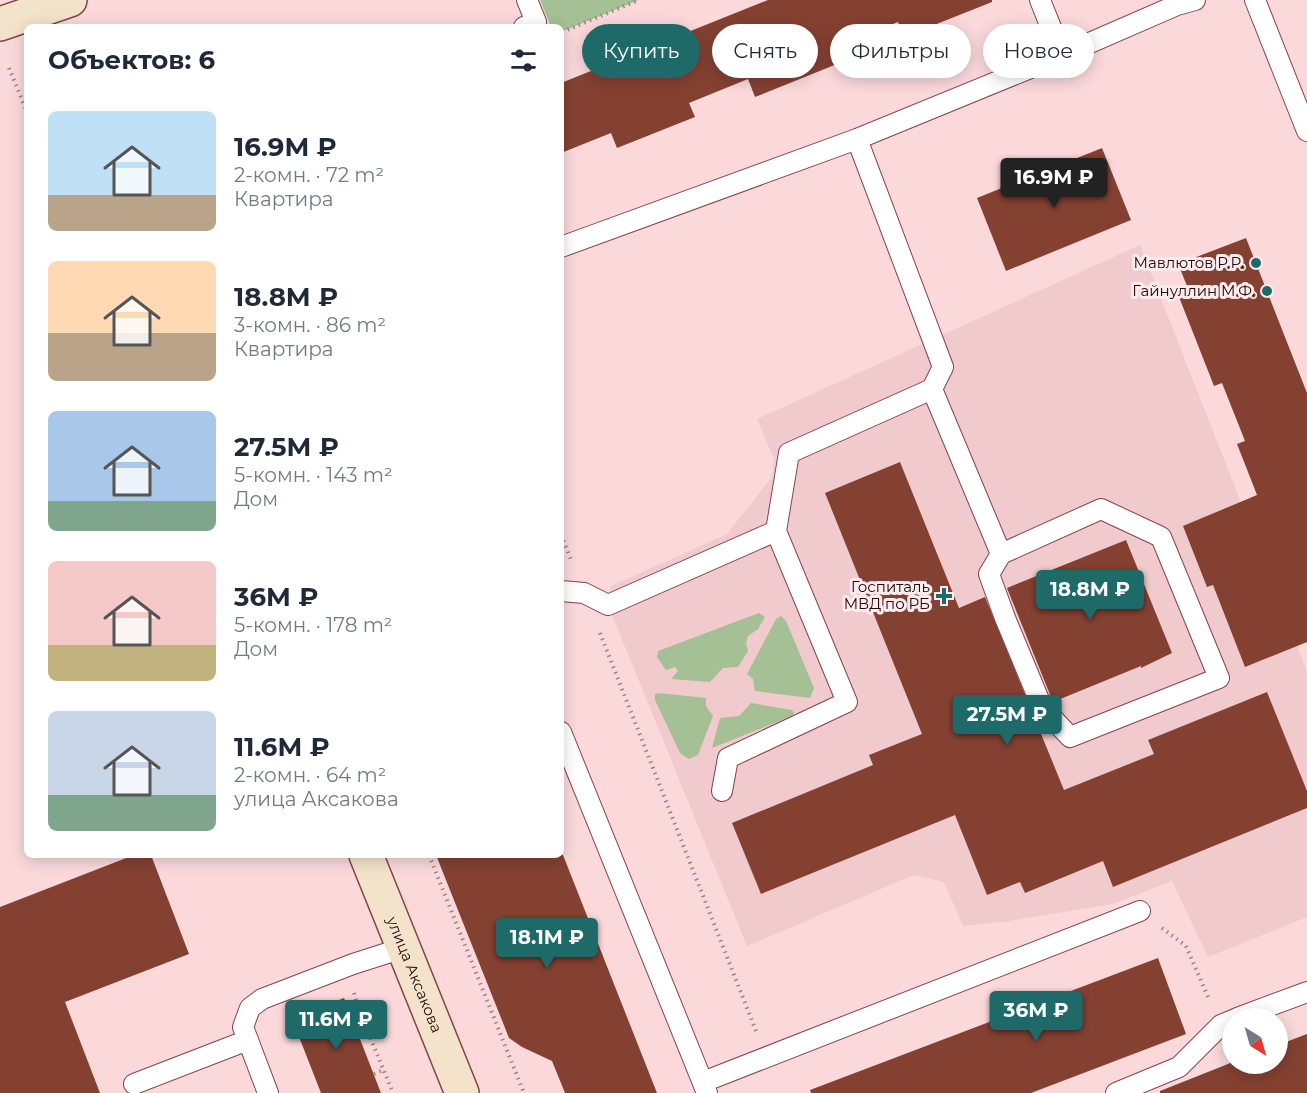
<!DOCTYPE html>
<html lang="ru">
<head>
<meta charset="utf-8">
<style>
	body { margin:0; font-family:Montserrat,sans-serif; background:#f6f6f7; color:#1f2937; height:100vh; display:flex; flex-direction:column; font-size:22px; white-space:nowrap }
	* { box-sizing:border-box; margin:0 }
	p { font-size:20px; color:#747a83 }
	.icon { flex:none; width:33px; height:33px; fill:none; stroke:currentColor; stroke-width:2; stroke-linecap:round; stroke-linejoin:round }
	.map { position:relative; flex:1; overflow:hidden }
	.panel { position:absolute; left:24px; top:24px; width:540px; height:834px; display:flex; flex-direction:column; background:#fff; border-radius:9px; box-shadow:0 3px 15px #0003 }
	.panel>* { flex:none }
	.hud { position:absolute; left:582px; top:24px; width:570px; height:54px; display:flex; gap:12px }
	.needle { width:39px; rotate:143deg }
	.controls { position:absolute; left:1222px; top:1008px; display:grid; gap:12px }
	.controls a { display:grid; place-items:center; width:66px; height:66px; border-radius:50%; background:#fff; box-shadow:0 3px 15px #0003; font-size:30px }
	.price { position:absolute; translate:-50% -51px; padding:0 14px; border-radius:6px; background:#1d6a69; color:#fff; font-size:20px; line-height:39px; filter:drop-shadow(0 2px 3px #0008) }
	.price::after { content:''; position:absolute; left:50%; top:36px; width:18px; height:14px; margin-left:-9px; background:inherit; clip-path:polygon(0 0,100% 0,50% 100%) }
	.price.current { background:#222; color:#fff }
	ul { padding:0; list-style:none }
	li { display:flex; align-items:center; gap:18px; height:150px; padding:0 24px }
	li span { display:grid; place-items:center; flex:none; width:168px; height:120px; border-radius:9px; color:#555 }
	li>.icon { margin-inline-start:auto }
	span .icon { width:72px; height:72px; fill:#fffc; stroke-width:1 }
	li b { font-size:26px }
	h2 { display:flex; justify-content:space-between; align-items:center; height:72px; padding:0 24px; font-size:26px }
	.chip { padding:0 21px; border-radius:27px; background:#fff; box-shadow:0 3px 15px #0003; font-size:21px; line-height:54px }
	.chip.current { background:#1d6a69; color:#fff }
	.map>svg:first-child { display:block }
	.built { fill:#f0cacd }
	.green { fill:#a5c095 }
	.building { fill:#844132 }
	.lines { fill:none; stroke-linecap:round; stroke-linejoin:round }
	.lane-casing { stroke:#87414a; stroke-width:22 }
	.secondary-casing { stroke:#87414a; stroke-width:36 }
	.path { stroke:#a18285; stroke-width:4; stroke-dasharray:1.5 4.5; stroke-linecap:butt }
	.lane { stroke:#fff; stroke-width:20 }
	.secondary { stroke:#f4e3cb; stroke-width:33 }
	.poi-dot { fill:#1d6a69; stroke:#fcebec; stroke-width:2 }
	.labels { text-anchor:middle; stroke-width:6; stroke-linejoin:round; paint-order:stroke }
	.poi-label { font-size:15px; fill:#23070b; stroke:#fcebec; text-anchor:end }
	.street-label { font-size:15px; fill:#23070b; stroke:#fcebec }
</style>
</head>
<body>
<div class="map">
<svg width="1307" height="1093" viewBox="0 0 1307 1093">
	<rect width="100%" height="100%" fill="#fbd9db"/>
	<!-- built -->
	<polygon class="built" points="1140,245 1307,671 1307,917 1208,957 1172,881 1113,904 1002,922 963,926 944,882 914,875 747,946 608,605 611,586 727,534 772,477 774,459 757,419"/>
	<!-- green -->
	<g class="green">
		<polygon points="540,0 639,0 561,32 561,27 551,27"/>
		<polygon points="759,613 765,617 758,629 748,636 746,643 748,651 738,667 723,668 710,682 671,679 678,671 675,667 666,670 657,657 658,651"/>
		<polygon points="781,616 786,621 814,688 810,698 755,691 753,679 747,674 776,619"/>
		<polygon points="659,693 706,698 706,706 713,716 698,755 689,759 680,753 655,700 655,694"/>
		<polygon points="751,703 792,710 794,713 792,716 712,748 720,718 739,716"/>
	</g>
	<!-- building -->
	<g class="building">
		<polygon points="768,0 992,0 992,2 904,37 898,22 837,47 842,62 755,97 748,79 689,103 695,117 617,148 611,133 561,153 561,83"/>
		<polygon points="1102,148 1131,220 1006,271 977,198"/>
		<polygon points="1246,238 1307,393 1307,642 1245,667 1213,585 1207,587 1183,526 1257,495 1237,444 1245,441 1222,383 1214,386 1179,297 1190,293 1178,264"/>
		<polygon points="900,462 959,608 985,597 1064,790 1154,754 1148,740 1267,692 1307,791 1307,808 1113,887 1103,861 1025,893 1020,882 987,895 955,815 761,894 732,823 873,765 869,755 922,734 825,493"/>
		<polygon points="1126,540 1172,653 1141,668 1141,666 1053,702 1007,588"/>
		<polygon points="134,855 151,855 189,954 65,1002 100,1093 0,1093 0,907"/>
		<polygon points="436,855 563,855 657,1093 565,1093 552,1061 522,1047 509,1038"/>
		<polygon points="1158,958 1186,1034 1031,1093 811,1093 810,1090"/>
		<polygon points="344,998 381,1093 321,1093 292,1019"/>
		<polygon points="1307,1034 1307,1093 1160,1093 1160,1091 1233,1062 1278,1064 1278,1045"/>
	</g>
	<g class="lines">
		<defs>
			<g id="lane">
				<polyline points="1040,0 1062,55"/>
				<polyline points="1255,0 1307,131"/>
				<polyline points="524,27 536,22 527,0"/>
				<polyline points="857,139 943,367 932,389 1001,554 1101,509 1161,537 1219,678 1070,737 1042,707 1005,618 989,574 1001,554"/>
				<polyline points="561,247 857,139 1062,55 1177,5 1195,0"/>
				<polyline points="561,591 584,593 608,605 776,531"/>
				<polyline points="561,732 707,1093"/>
				<polyline points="722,791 728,758 847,702 776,531 789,453 932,389"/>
				<polyline points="1237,1018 1307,992"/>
				<polyline points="703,1082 1140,911"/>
				<polyline points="134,1084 248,1040"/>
				<polyline points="268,1093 243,1027 250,1008 262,999 353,964 403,948"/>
				<polyline points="1116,1093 1179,1067 1221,1025 1233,1020"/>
			</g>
			<g id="secondary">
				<polyline points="0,24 70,0"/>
				<path id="s1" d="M366,855L462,1093"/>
			</g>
		</defs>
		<!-- lane casing -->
		<use href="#lane" class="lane-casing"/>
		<!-- secondary casing -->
		<use href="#secondary" class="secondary-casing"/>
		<!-- path -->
		<g class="path">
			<polyline points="562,32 639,0"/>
			<polyline points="9,68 27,112"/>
			<polyline points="561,535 572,562"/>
			<polyline points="600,633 756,1031"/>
			<polyline points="429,855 524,1093"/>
			<polyline points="1162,928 1186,946 1209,999"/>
			<polyline points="354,993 358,1008 393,1093"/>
			<polyline points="374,1074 383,1070"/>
		</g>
		<!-- lane -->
		<use href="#lane" class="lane"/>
		<!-- secondary -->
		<use href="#secondary" class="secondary"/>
	</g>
	<!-- markers -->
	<g class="poi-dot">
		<circle cx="1256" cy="263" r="6"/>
		<circle cx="1267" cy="291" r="6"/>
		<path d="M941 587h6v6h6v6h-6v6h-6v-6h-6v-6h6z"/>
	</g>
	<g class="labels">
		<!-- poi labels -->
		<g class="poi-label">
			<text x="1244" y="268">Мавлютов Р.Р.</text>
			<text x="1255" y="296">Гайнуллин М.Ф.</text>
			<text x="930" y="592">Госпиталь<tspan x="930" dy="17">МВД по РБ</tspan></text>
		</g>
		<!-- street labels -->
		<g class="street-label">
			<text dy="5" stroke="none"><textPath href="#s1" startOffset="129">улица Аксакова</textPath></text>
		</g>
	</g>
</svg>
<div class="controls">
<a><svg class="needle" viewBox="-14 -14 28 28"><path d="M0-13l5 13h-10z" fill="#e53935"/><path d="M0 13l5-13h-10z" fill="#747a83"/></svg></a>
</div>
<b class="price current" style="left:1054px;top:209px">16.9M ₽</b>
<b class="price" style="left:1090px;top:621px">18.8M ₽</b>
<b class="price" style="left:1007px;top:746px">27.5M ₽</b>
<b class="price" style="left:547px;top:969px">18.1M ₽</b>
<b class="price" style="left:1036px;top:1042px">36M ₽</b>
<b class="price" style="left:336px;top:1051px">11.6M ₽</b>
<div class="hud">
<a class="chip current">Купить</a>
<a class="chip">Снять</a>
<a class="chip">Фильтры</a>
<a class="chip">Новое</a>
</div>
<section class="panel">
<h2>Объектов: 6<svg class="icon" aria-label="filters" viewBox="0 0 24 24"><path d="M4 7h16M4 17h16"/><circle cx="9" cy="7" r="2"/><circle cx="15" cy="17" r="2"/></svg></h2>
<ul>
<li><span style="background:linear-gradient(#bfe0f5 70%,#b9a48a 0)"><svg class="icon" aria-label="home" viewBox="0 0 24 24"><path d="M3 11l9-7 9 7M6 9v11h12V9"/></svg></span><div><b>16.9M ₽</b><p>2-комн. · 72 m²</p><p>Квартира</p></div></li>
<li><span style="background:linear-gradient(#ffd9b3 60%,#b9a48a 0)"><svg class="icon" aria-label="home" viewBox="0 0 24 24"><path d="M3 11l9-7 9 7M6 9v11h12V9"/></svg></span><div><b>18.8M ₽</b><p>3-комн. · 86 m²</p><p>Квартира</p></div></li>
<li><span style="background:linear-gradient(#a9c7e8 75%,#7fa58c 0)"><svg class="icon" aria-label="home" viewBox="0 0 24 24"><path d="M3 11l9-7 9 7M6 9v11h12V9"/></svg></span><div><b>27.5M ₽</b><p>5-комн. · 143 m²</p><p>Дом</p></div></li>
<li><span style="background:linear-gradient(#f6c9c9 70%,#c2b280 0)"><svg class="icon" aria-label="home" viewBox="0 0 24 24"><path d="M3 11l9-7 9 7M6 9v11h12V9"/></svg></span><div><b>36M ₽</b><p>5-комн. · 178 m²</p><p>Дом</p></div></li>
<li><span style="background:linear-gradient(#c9d6e8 70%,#7fa58c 0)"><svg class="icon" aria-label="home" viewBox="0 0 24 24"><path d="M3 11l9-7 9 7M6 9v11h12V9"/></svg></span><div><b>11.6M ₽</b><p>2-комн. · 64 m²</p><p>улица Аксакова</p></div></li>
</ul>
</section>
</div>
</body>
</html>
